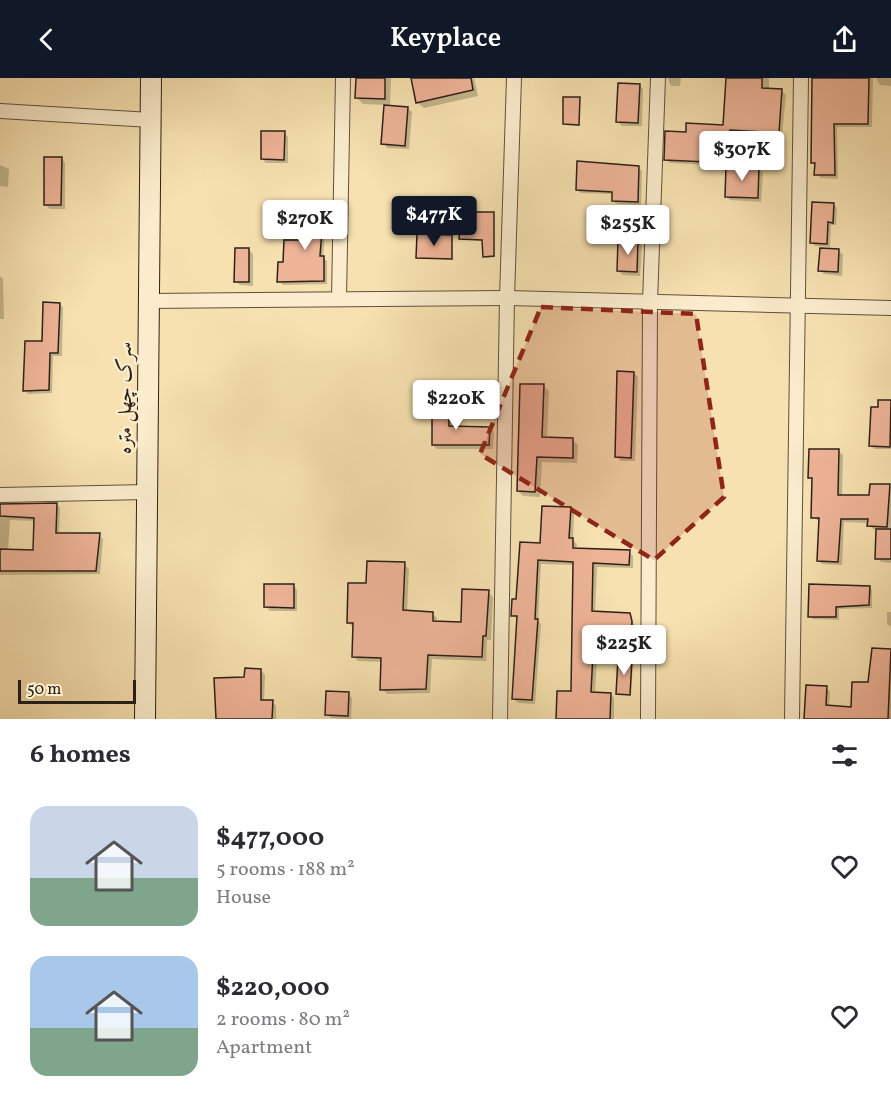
<!DOCTYPE html>
<html lang="en">
<head>
<meta charset="utf-8">
<style>
	body { margin:0; font-family:Vollkorn,Amiri,serif; background:#f7f7f7; color:#2b2b33; height:100vh; display:flex; flex-direction:column; font-size:22px; white-space:nowrap }
	* { box-sizing:border-box; margin:0 }
	p { font-size:20px; color:#7c7c81 }
	.icon { flex:none; width:33px; height:33px; fill:none; stroke:currentColor; stroke-width:2; stroke-linecap:round; stroke-linejoin:round }
	.map { position:relative; height:641px; overflow:hidden }
	.drawer { display:flex; flex-direction:column; background:#fff; flex:1 }
	.drawer>* { flex:none }
	.scale { position:absolute; left:18px; bottom:15px; width:118px; box-sizing:border-box; padding-left:6px; border:3px solid #2d2017; border-top:0; font-size:16px; line-height:21px; white-space:nowrap; color:#2d2017; -webkit-text-stroke:4px #faeccc; paint-order:stroke }
	.price { position:absolute; translate:-50% -51px; padding:0 14px; border-radius:6px; background:#fff; color:#222; font-size:20px; line-height:39px; filter:drop-shadow(0 2px 3px #0008) }
	.price::after { content:''; position:absolute; left:50%; top:36px; width:18px; height:14px; margin-left:-9px; background:inherit; clip-path:polygon(0 0,100% 0,50% 100%) }
	.price.current { background:#111827; color:#fff }
	ul { padding:0; list-style:none }
	li { display:flex; align-items:center; gap:18px; height:150px; padding:0 30px }
	li span { display:grid; place-items:center; flex:none; width:168px; height:120px; border-radius:18px; color:#555 }
	li>.icon { margin-inline-start:auto }
	span .icon { width:72px; height:72px; fill:#fffc; stroke-width:1 }
	li b { font-size:26px }
	h2 { display:flex; justify-content:space-between; align-items:center; height:72px; padding:0 30px; font-size:26px }
	header { display:flex; justify-content:space-between; align-items:center; height:78px; padding:0 30px; background:#111827; color:#fff; font-size:27px; font-weight:600 }
	.map>svg:first-child { display:block }
	.shadow { fill:#0003; fill-rule:evenodd }
	.building { fill:#eeb498; stroke:#2d2017; stroke-width:1.5 }
	.lines { fill:none; stroke-linecap:round; stroke-linejoin:round }
	.street-casing { stroke:#60503d; stroke-width:16 }
	.secondary-casing { stroke:#2d2017; stroke-width:22 }
	.street { stroke:#faeccc; stroke-width:14 }
	.secondary { stroke:#faeccc; stroke-width:20 }
	.marked { fill:#8f2418; fill-opacity:0.2; stroke:#8f2418; stroke-width:4.5; stroke-dasharray:12 8; stroke-linejoin:round }
	.labels { text-anchor:middle; stroke-width:5; stroke-linejoin:round; paint-order:stroke }
	.street-label { font-size:21px; fill:#2d2017; stroke:#faeccc }
</style>
</head>
<body>
<header><svg class="icon" aria-label="back" viewBox="0 0 24 24"><path d="M15 5l-7 7 7 7"/></svg>Keyplace<svg class="icon" aria-label="share" viewBox="0 0 24 24"><path d="M12 15V3M7 8l5-5 5 5M5 13v7h14v-7"/></svg></header>
<div class="map">
<svg width="891" height="641" viewBox="0 0 891 641">
	<rect width="100%" height="100%" fill="#f7e1b0"/>
	<filter id="stains"><feTurbulence type="fractalNoise" baseFrequency=".00333" numOctaves="4"/><feColorMatrix values="0 0 0 0 .2 0 0 0 0 .09 0 0 0 0 .02 0 0 0 .5 -.17"/></filter>
	<radialGradient id="worn" r=".72"><stop offset=".6" stop-color="#630" stop-opacity="0"/><stop offset="1" stop-color="#630" stop-opacity=".3"/></radialGradient>
	<!-- shadow -->
	<g class="shadow">
		<polygon points="357,0 391,0 390,29 407,30 412,34 409,71 387,70 383,65 385,27 363,26 357,20"/>
		<polygon points="412,0 474,0 478,18 424,30 418,25"/>
		<polygon points="668,0 681,0 680,8 671,8"/>
		<polygon points="727,0 769,0 769,12 782,13 786,17 782,58 733,56 732,89 759,91 763,95 761,124 730,122 726,118 728,88 670,85 666,81 687,56 724,48"/>
		<polygon points="813,0 873,0 872,49 837,49 838,101 820,100 813,85"/>
		<polygon points="876,0 891,0 891,8 880,7"/>
		<polygon points="639,7 643,11 642,48 622,48 618,44"/>
		<polygon points="579,21 580,48 566,47 565,45"/>
		<polygon points="284,55 288,59 288,85 266,85 262,81"/>
		<polygon points="61,80 65,85 65,131 50,131 46,127"/>
		<polygon points="0,87 9,91 8,109 0,108"/>
		<polygon points="639,90 642,93 641,127 617,126 613,123 614,116 581,115 577,112"/>
		<polygon points="833,126 837,130 836,147 831,147 830,169 815,168 812,165"/>
		<polygon points="323,128 327,131 323,180 327,183 327,206 283,207 279,203 285,185 305,164"/>
		<polygon points="494,136 495,179 486,180 484,163 461,161 473,142"/>
		<polygon points="451,159 453,182 418,179"/>
		<polygon points="638,164 642,168 640,198 623,197 618,193"/>
		<polygon points="249,172 253,176 253,208 240,207 236,203"/>
		<polygon points="839,173 843,177 842,198 824,196 820,192"/>
		<polygon points="0,198 3,201 4,241 0,241"/>
		<polygon points="60,226 63,230 62,278 53,278 52,315 28,316 25,312"/>
		<polygon points="634,295 638,299 635,383 621,383 617,379"/>
		<polygon points="544,308 549,313 547,360 573,362 578,367 577,385 542,384 540,419 523,418 518,413"/>
		<polygon points="880,323 891,324 891,371 874,371 871,367"/>
		<polygon points="449,330 453,334 453,350 490,350 494,354 493,371 437,371 433,367"/>
		<polygon points="838,373 843,377 842,418 871,419 889,408 891,410 891,485 881,484 877,480 878,451 873,451 869,445 844,444 842,487 822,486 818,482 820,444 813,439 814,404 810,400"/>
		<path d="M57,426L60,430L59,456L99,457L103,461L100,496L0,497V427ZM10,442L35,443V473H8Z"/>
		<polygon points="570,431 574,435 573,462 577,466 576,472 629,474 633,478 633,490 597,489 595,535 629,537 635,548 634,581 630,581 633,584 631,618 618,615 620,580 597,579 595,616 610,616 614,620 614,641 557,641 558,614 572,615 574,487 541,486 538,543 541,546 535,626 518,625 514,621 518,541 512,537 542,466"/>
		<polygon points="404,486 409,491 407,534 432,535 437,540 437,545 463,546 488,514 493,519 491,562 487,562 486,583 432,581 430,615 387,616 382,611 383,584 358,583 353,578 353,549 348,544 368,507"/>
		<polygon points="293,507 297,512 297,533 270,533 266,529"/>
		<polygon points="869,509 872,512 872,530 839,531 839,542 813,541 810,538"/>
		<polygon points="887,534 891,534 891,549 887,546"/>
		<polygon points="874,571 891,573 891,641 806,641 807,609 826,610 830,614 829,629 852,630 870,606"/>
		<polygon points="261,592 265,597 264,624 272,624 276,628 276,641 217,641 216,602 246,600"/>
		<polygon points="348,616 352,620 351,641 331,640 326,636"/>
	</g>
	<!-- building -->
	<g class="building">
		<polygon points="356,0 385,0 385,21 355,20"/>
		<polygon points="411,0 471,0 473,12 416,25"/>
		<polygon points="726,0 762,0 762,10 782,11 779,55 730,52 729,85 664,82 665,53 686,54 686,45 723,47"/>
		<polygon points="812,0 869,0 868,46 834,46 835,97 814,97 815,85 811,85"/>
		<polygon points="618,5 640,6 638,45 616,44"/>
		<polygon points="563,19 580,19 579,47 563,46"/>
		<polygon points="384,27 408,29 405,68 381,66"/>
		<polygon points="261,53 285,53 284,82 261,81"/>
		<polygon points="44,79 62,79 61,127 44,127"/>
		<polygon points="577,83 639,88 638,124 612,123 612,114 576,112"/>
		<polygon points="726,88 759,89 758,120 725,119"/>
		<polygon points="812,124 834,125 833,145 828,144 827,166 810,165"/>
		<polygon points="306,125 324,126 320,178 324,178 324,203 277,204 278,184 283,184 284,162 304,162"/>
		<polygon points="472,134 494,134 494,178 483,179 482,162 459,161 461,139 471,140"/>
		<polygon points="417,156 452,157 452,181 416,180"/>
		<polygon points="618,162 638,163 637,194 617,193"/>
		<polygon points="235,170 249,170 249,204 234,204"/>
		<polygon points="820,170 839,171 838,194 818,193"/>
		<polygon points="43,224 60,225 58,275 50,275 49,312 23,313 25,263 42,263"/>
		<polygon points="617,293 634,294 631,380 615,379"/>
		<polygon points="520,306 544,306 542,359 573,360 573,380 537,379 535,414 517,413"/>
		<polygon points="878,322 891,322 890,369 869,368 871,329 878,329"/>
		<polygon points="432,329 449,329 449,348 490,349 489,367 432,367"/>
		<polygon points="809,371 839,371 838,417 869,417 870,406 890,406 887,449 867,448 868,441 841,441 838,484 817,483 819,440 811,440 812,400 808,400"/>
		<polygon points="57,425 56,455 100,455 96,493 0,493 0,471 33,472 34,440 0,438 0,426"/>
		<polygon points="542,428 571,429 569,460 573,460 573,470 630,472 629,487 593,485 592,533 630,535 632,543 630,578 593,576 591,614 611,615 610,641 556,641 557,613 571,613 573,484 538,482 535,541 538,541 532,622 512,621 517,538 511,538 512,521 516,521 520,464 540,465"/>
		<polygon points="876,451 891,451 891,481 875,481"/>
		<polygon points="367,483 405,484 403,532 433,534 433,543 461,544 462,511 489,512 486,558 483,558 482,579 428,577 426,611 380,612 381,580 352,579 353,545 347,545 348,505 366,505"/>
		<polygon points="264,506 294,506 294,530 264,529"/>
		<polygon points="809,506 870,508 869,527 836,529 836,539 808,539"/>
		<polygon points="872,570 891,571 888,641 804,641 806,607 827,608 826,627 851,629 852,604 868,604"/>
		<polygon points="618,580 632,580 630,617 616,616"/>
		<polygon points="245,590 261,591 261,622 273,622 272,641 216,641 214,600 244,599"/>
		<polygon points="326,613 349,614 348,638 325,637"/>
	</g>
	<g class="lines">
		<defs>
			<g id="street">
				<polyline points="0,33 151,42"/>
				<polyline points="339,221 343,0"/>
				<polyline points="148,223 507,220 891,230"/>
				<polyline points="0,417 147,414"/>
				<polyline points="500,641 507,220 514,0"/>
				<polyline points="648,641 650,224 658,0"/>
				<polyline points="792,641 801,0"/>
			</g>
			<polyline id="secondary" points="145,641 151,0"/>
		</defs>
		<!-- street casing -->
		<use href="#street" class="street-casing"/>
		<!-- secondary casing -->
		<use href="#secondary" class="secondary-casing"/>
		<!-- street -->
		<use href="#street" class="street"/>
		<!-- secondary -->
		<use href="#secondary" class="secondary"/>
	</g>
	<!-- marked area -->
	<path class="marked" d="M541,229L696,236L724,419L654,482L480,376Z"/>
	<g class="labels">
		<!-- street labels -->
		<g class="street-label">
			<text transform="translate(124 320) rotate(-90)" y="7">سرک چهل متره</text>
		</g>
	</g>
	<rect width="100%" height="100%" filter="url(#stains)"/>
	<rect width="100%" height="100%" fill="url(#worn)"/>
</svg>
<div class="scale">50 m</div>
<b class="price" style="left:742px;top:104px">$307K</b>
<b class="price current" style="left:434px;top:169px">$477K</b>
<b class="price" style="left:305px;top:173px">$270K</b>
<b class="price" style="left:628px;top:178px">$255K</b>
<b class="price" style="left:456px;top:353px">$220K</b>
<b class="price" style="left:624px;top:598px">$225K</b>
</div>
<section class="drawer">
<h2>6 homes<svg class="icon" aria-label="filters" viewBox="0 0 24 24"><path d="M4 7h16M4 17h16"/><circle cx="9" cy="7" r="2"/><circle cx="15" cy="17" r="2"/></svg></h2>
<ul>
<li><span style="background:linear-gradient(#c9d6e8 60%,#7fa58c 0)"><svg class="icon" aria-label="home" viewBox="0 0 24 24"><path d="M3 11l9-7 9 7M6 9v11h12V9"/></svg></span><div><b>$477,000</b><p>5 rooms · 188 m²</p><p>House</p></div><svg class="icon" aria-label="heart" viewBox="0 0 24 24"><path d="M12 20l-8-8c-3-5 5-10 8-4 3-6 11-1 8 4z"/></svg></li>
<li><span style="background:linear-gradient(#a9c7e8 60%,#7fa58c 0)"><svg class="icon" aria-label="home" viewBox="0 0 24 24"><path d="M3 11l9-7 9 7M6 9v11h12V9"/></svg></span><div><b>$220,000</b><p>2 rooms · 80 m²</p><p>Apartment</p></div><svg class="icon" aria-label="heart" viewBox="0 0 24 24"><path d="M12 20l-8-8c-3-5 5-10 8-4 3-6 11-1 8 4z"/></svg></li>
</ul>
</section>
</body>
</html>
